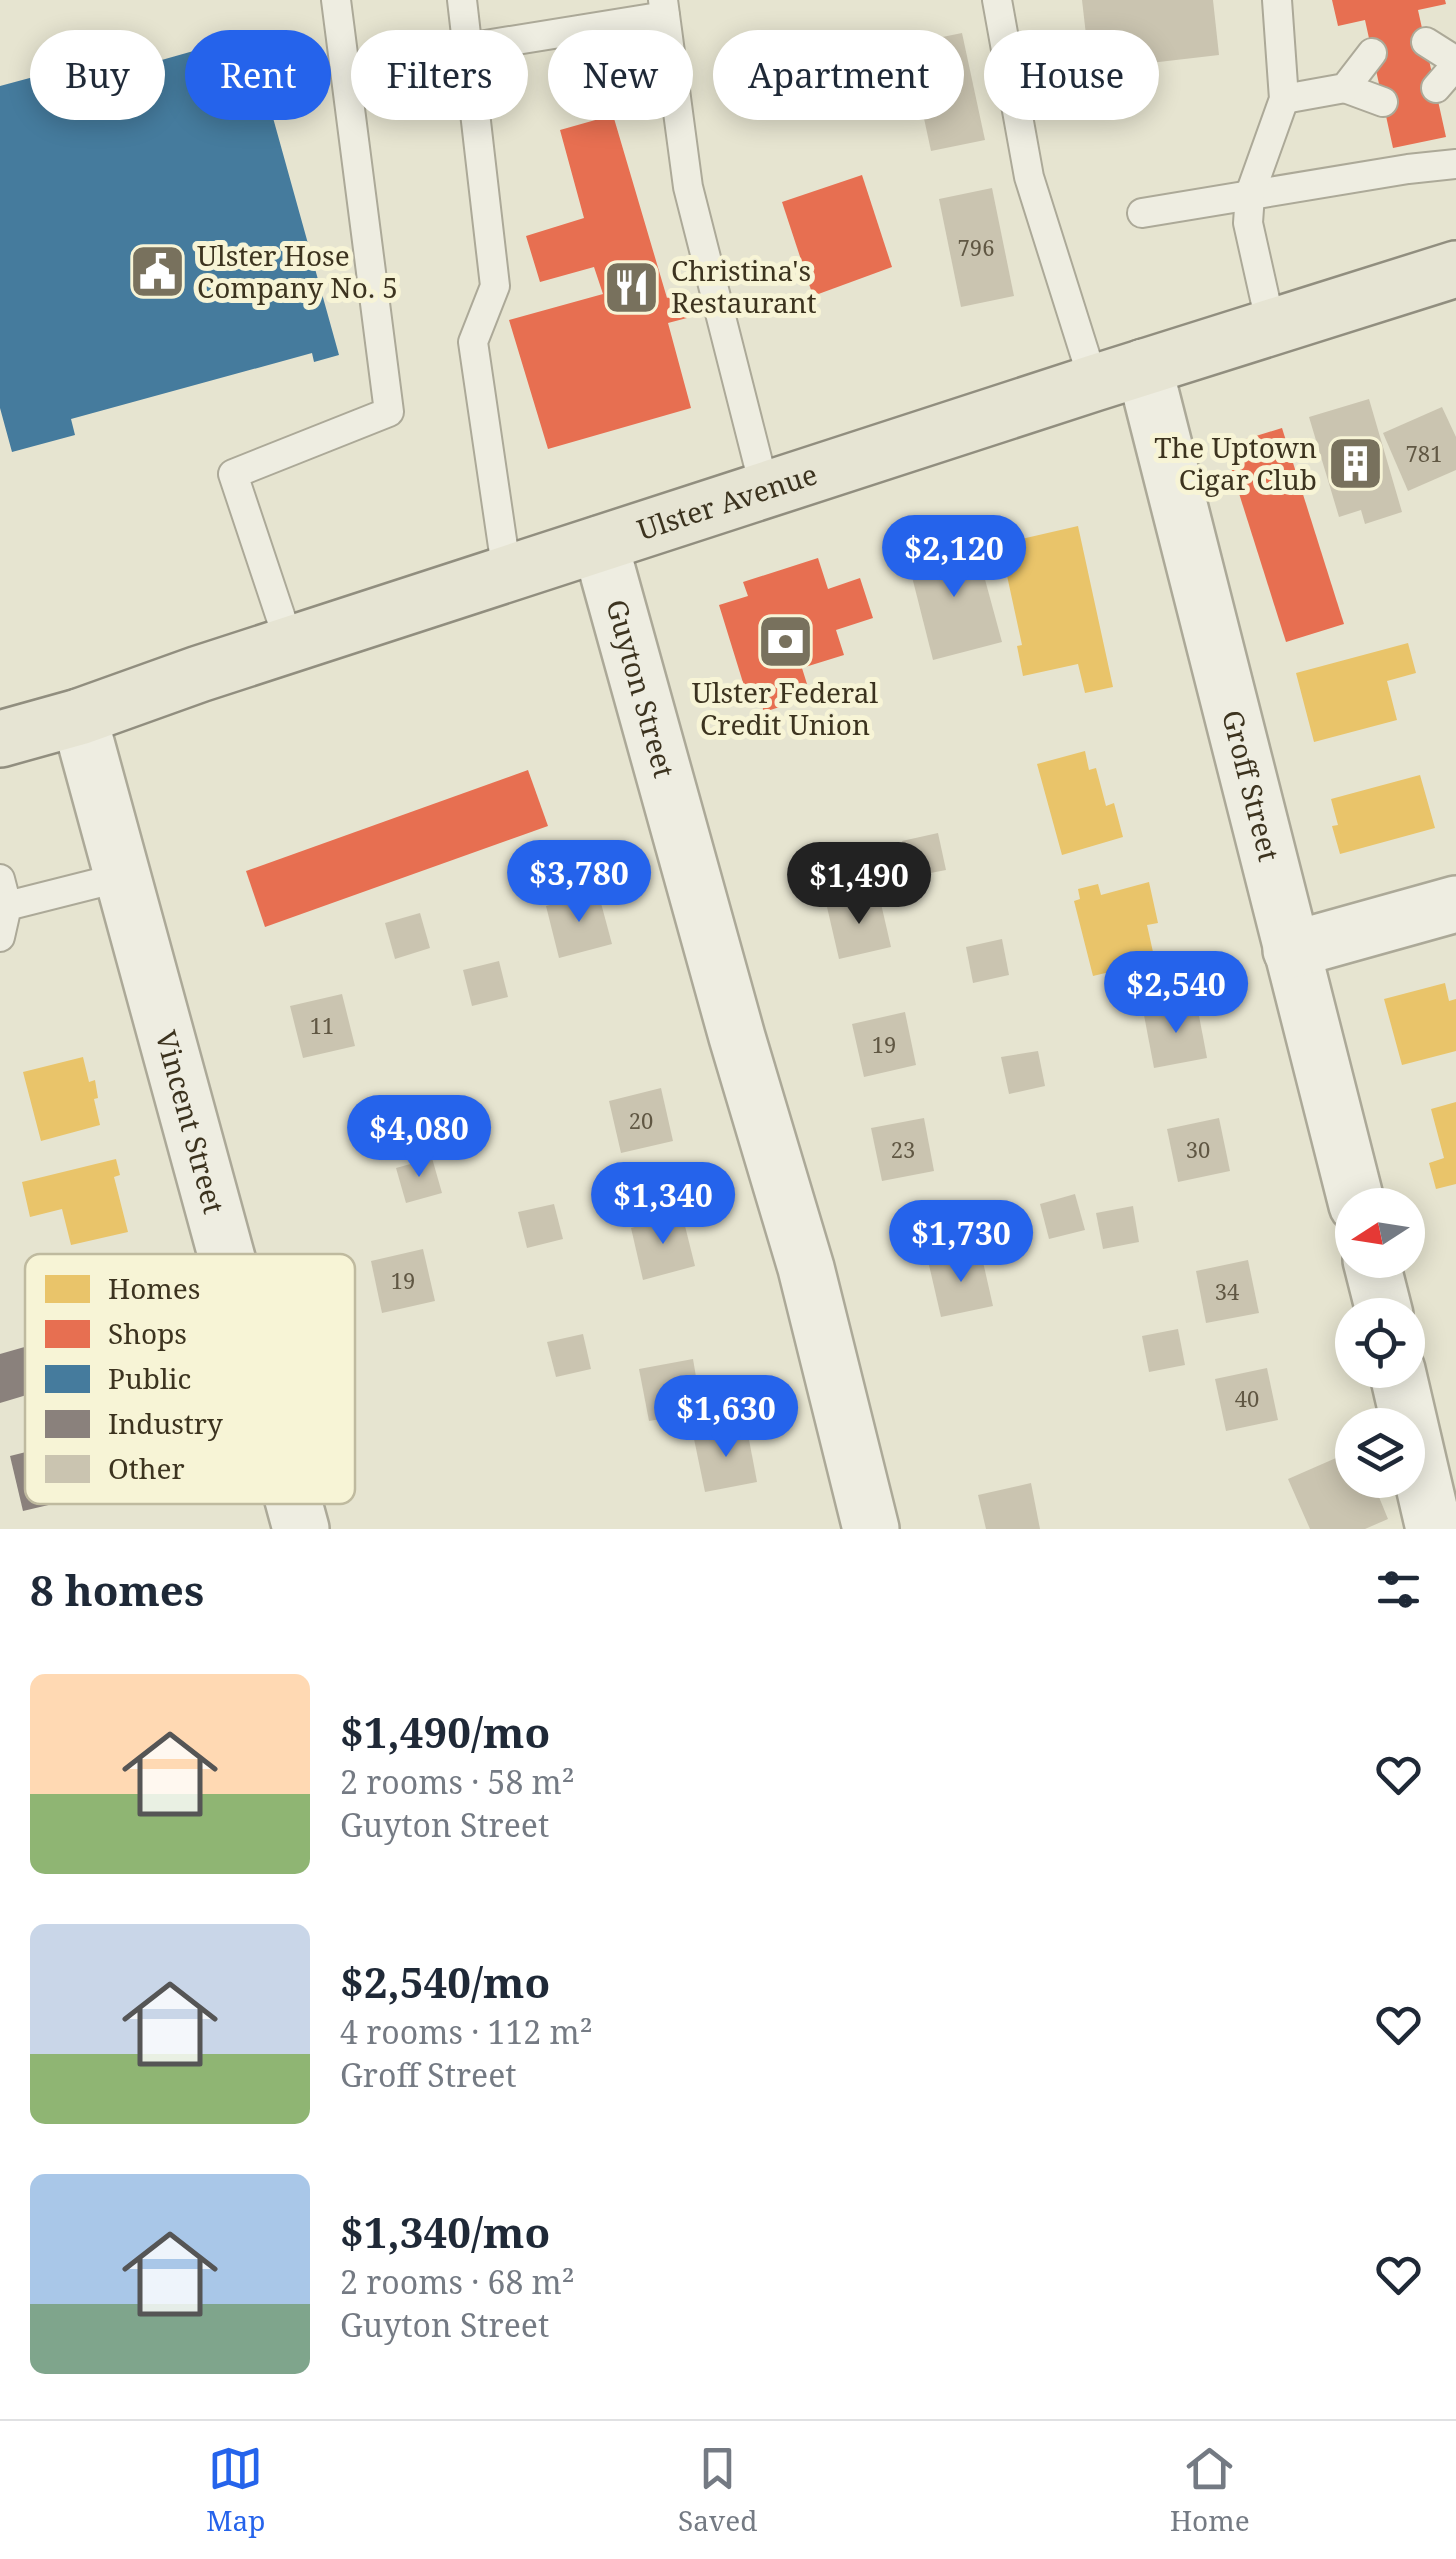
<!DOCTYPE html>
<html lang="en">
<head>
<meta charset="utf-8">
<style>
	body { margin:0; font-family:"Noto Serif",serif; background:#f2f2f3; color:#1f2937; height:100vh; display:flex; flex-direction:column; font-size:38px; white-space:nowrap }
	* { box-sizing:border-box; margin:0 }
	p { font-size:32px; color:#747a83 }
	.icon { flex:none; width:55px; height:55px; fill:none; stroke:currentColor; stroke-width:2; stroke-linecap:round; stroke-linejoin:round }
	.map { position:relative; height:1529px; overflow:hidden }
	.drawer { display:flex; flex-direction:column; background:#fff; flex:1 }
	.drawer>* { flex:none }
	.banner { position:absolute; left:30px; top:30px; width:1398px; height:90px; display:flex; gap:20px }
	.needle { width:65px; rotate:258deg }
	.controls { position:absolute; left:1335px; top:1188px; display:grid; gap:20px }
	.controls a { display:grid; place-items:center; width:90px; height:90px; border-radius:50%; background:#fff; box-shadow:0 5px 25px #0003; font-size:50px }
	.price { position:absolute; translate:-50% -85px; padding:0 22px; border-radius:35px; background:#2563eb; color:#fff; font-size:32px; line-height:65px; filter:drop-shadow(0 2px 5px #0008) }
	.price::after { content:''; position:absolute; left:50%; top:60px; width:30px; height:22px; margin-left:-15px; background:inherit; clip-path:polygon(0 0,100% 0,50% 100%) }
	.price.selected { background:#222; color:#fff }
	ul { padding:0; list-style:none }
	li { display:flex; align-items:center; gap:30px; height:250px; padding:0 30px }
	li span { display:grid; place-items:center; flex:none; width:280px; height:200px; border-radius:15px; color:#555 }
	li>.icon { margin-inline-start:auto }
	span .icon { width:120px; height:120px; fill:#fffc; stroke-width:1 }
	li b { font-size:42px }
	h2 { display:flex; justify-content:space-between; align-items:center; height:120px; padding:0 30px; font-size:42px }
	.tag { padding:0 35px; border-radius:45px; background:#fff; box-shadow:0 5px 25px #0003; font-size:35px; line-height:90px }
	.tag.selected { background:#2563eb; color:#fff }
	.tab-bar { display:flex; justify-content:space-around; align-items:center; height:140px; border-top:2px solid #e0e1e3; background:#fff; font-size:28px; color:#747a83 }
	.tab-bar a { display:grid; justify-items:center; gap:5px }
	.tab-bar .selected { color:#2563eb }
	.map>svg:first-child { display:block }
	.homes { fill:#e9c46a }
	.shops { fill:#e76f51 }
	.public { fill:#457b9d }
	.industry { fill:#8a817c }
	.building { fill:#cac4b0 }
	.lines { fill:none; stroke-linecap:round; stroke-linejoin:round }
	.lane-casing { stroke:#aca998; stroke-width:32 }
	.street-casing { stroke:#aca998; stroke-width:60 }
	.primary-casing { stroke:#918e7f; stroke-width:60 }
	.lane { stroke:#eeede1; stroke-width:28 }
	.street { stroke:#eeede1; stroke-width:55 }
	.primary { stroke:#e6e4d3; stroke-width:55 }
	.labels { text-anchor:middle; stroke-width:10; stroke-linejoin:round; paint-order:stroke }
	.number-label { font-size:22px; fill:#605743 }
	.poi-label { font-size:28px; fill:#3c331f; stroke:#f7f4d6; text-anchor:start }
	.street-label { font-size:28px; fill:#3c331f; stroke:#f7f4d6 }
	.key { fill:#f7f4d6; stroke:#bfba9f; stroke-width:2.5 }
	.key-label { font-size:28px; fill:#3c331f }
</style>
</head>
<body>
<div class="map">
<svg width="1456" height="1529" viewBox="0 0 1456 1529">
	<rect width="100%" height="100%" fill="#e6e4d0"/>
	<!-- homes -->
	<g class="homes">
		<polygon points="1078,526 1113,687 1085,693 1078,664 1023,676 1017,646 1022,645 1006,571 1010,570 1004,543"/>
		<polygon points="1408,643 1416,673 1387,681 1397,720 1314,742 1296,673"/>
		<polygon points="1085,751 1089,770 1096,768 1106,806 1114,803 1123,837 1062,855 1037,764"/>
		<polygon points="1420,775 1435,828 1340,854 1332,826 1338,825 1331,799"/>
		<polygon points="1149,882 1158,923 1147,925 1155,961 1093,976 1074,901 1080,899 1078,889 1098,884 1101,895"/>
		<polygon points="1445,983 1449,1001 1456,999 1456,1051 1402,1065 1384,999"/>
		<polygon points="83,1057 89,1082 95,1080 98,1098 94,1099 100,1125 41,1141 23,1072"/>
		<polygon points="1456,1102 1456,1184 1436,1189 1429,1163 1444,1158 1431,1109"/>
		<polygon points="116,1159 120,1175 114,1177 128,1232 71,1245 62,1209 30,1217 22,1182"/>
	</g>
	<!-- shops -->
	<g class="shops">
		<polygon points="1332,0 1445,0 1446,4 1418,10 1446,137 1393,148 1365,20 1338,26"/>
		<polygon points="613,115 667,298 679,292 687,318 668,323 691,408 548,449 509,320 603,294 594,267 540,282 526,236 584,218 560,130"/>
		<polygon points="862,175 892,267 813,296 782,202"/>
		<polygon points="1282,428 1344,624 1286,642 1224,446"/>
		<polygon points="818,558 828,589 860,578 873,618 836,630 844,655 802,668 811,697 764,712 756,686 745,689 719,605 748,596 743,582"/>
		<polygon points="528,770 548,826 265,927 246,871"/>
	</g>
	<!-- public -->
	<polygon class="public" points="250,35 339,355 314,362 312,353 71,419 75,435 12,452 0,408 0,86 52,72 48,58 90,46 98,78"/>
	<!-- industry -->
	<g class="industry">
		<polygon points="28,1346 40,1391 0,1403 0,1354"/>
		<polygon points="62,1443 74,1499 23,1511 10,1456"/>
	</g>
	<!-- building -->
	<g class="building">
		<polygon points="1082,0 1213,0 1219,55 1090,70"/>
		<polygon points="962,33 985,140 931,151 908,44"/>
		<polygon points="992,188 1014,296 961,307 939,199"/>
		<polygon points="1369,399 1402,512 1365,524 1361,510 1339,517 1309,417"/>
		<polygon points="1442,407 1456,437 1456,470 1408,491 1383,433"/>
		<polygon points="974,539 1002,642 933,660 907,557"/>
		<polygon points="938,833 946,870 910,877 902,841"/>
		<polygon points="598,892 612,944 559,958 546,906"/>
		<polygon points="879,895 891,947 839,959 827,907"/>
		<polygon points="420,913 430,948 395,959 385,923"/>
		<polygon points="1002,939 1009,975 973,983 966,947"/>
		<polygon points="499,961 508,997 472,1006 463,970"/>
		<polygon points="342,994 355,1046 303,1058 290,1006"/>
		<polygon points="1197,1005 1207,1058 1154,1068 1144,1015"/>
		<polygon points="905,1012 916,1065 864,1077 852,1024"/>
		<polygon points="1038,1051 1045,1086 1009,1094 1001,1057"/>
		<polygon points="661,1088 673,1141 621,1153 609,1101"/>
		<polygon points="924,1118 934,1171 882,1181 871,1128"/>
		<polygon points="1219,1118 1230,1171 1178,1182 1167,1129"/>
		<polygon points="432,1158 442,1193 406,1203 396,1168"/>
		<polygon points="1075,1194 1085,1230 1049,1239 1040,1204"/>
		<polygon points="554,1204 563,1239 527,1248 518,1212"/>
		<polygon points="1133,1206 1139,1242 1103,1249 1096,1213"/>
		<polygon points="682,1214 695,1266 643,1280 631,1228"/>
		<polygon points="423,1249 435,1301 382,1313 371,1261"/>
		<polygon points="981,1253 993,1306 941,1317 929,1265"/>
		<polygon points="1248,1260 1259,1313 1206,1323 1196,1271"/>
		<polygon points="1178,1329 1185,1365 1149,1372 1142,1336"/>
		<polygon points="583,1334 591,1369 556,1377 547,1342"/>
		<polygon points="693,1359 702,1412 649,1421 639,1369"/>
		<polygon points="1267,1368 1278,1420 1226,1431 1215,1379"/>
		<polygon points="747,1429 757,1482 705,1492 694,1439"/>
		<polygon points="1352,1451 1352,1480 1372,1480 1388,1519 1365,1529 1310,1529 1288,1479"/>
		<polygon points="1031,1483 1040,1529 986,1529 978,1495"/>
	</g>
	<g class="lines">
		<defs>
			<g id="lane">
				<polyline points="462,0 495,286 473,342 507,574"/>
				<polyline points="663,0 688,187 765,490"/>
				<polyline points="997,0 1029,177 1094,383"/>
				<polyline points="1426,42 1456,61"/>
				<polyline points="467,48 665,16"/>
				<polyline points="1345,88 1383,102"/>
				<polyline points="1436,88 1456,65"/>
				<polyline points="1284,99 1345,88 1372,53"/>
				<polyline points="1142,213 1408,169 1456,164"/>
				<polyline points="1271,326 1248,223 1250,194 1284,99 1277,0"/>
				<polyline points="290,645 233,474 389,412 336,0"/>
				<polyline points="0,879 7,906"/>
				<polyline points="0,937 7,906 122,877"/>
			</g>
			<g id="street">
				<path id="s1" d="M1144,367L1357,1205"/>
				<path id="s2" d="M600,544L737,1037L806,1268L871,1529"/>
				<path id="s3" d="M79,717L301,1529"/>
				<polyline points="1291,950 1456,904"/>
				<polyline points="1371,1260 1385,1315"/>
				<polyline points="1397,1370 1434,1529"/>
			</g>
			<g id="primary">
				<path id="s4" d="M0,739L79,717L199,674L1094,383L1456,269"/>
			</g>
		</defs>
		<!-- lane casing -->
		<use href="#lane" class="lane-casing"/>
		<!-- street casing -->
		<use href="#street" class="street-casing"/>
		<!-- primary casing -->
		<use href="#primary" class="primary-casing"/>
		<!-- lane -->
		<use href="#lane" class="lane"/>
		<!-- street -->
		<use href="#street" class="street"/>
		<!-- primary -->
		<use href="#primary" class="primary"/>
	</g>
	<!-- icons -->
	<defs>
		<symbol id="civic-square" viewBox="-11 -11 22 22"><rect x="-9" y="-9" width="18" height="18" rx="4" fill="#78715d" stroke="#f7f4d6"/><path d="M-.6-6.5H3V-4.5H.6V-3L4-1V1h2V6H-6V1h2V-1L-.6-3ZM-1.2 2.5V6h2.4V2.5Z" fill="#fff"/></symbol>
		<symbol id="restaurant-square" viewBox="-11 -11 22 22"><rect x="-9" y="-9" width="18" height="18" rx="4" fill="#78715d" stroke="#f7f4d6"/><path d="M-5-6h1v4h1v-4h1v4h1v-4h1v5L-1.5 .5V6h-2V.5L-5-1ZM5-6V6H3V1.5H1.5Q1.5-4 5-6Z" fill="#fff"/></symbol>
		<symbol id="building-square" viewBox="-11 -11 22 22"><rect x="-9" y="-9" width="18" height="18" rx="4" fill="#78715d" stroke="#f7f4d6"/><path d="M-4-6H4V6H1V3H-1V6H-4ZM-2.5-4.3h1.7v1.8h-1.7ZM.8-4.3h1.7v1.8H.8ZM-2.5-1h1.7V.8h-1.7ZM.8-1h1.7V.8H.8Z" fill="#fff"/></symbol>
		<symbol id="bank-square" viewBox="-11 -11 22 22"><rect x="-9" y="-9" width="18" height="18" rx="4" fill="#78715d" stroke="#f7f4d6"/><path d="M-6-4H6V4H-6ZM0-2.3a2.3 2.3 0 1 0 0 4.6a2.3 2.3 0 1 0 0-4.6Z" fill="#fff"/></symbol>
	</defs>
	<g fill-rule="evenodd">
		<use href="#civic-square" x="126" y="240" width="63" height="63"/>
		<use href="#restaurant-square" x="600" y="256" width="63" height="63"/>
		<use href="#building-square" x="1324" y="432" width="63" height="63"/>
		<use href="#bank-square" x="754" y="610" width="63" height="63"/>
	</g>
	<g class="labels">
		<!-- number labels -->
		<g class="number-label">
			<text x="976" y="256">796</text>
			<text x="1424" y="462">781</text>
			<text x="322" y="1034">11</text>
			<text x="884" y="1053">19</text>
			<text x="641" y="1129">20</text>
			<text x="903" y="1158">23</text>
			<text x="1198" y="1158">30</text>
			<text x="403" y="1289">19</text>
			<text x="1227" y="1300">34</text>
			<text x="1247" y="1407">40</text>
		</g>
		<!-- poi labels -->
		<g class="poi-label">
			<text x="197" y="266">Ulster Hose<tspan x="197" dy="32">Company No. 5</tspan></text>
			<text x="671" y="281">Christina's<tspan x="671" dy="32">Restaurant</tspan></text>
			<text x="1317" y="458" text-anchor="end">The Uptown<tspan x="1317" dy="32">Cigar Club</tspan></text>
			<text x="785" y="703" text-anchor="middle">Ulster Federal<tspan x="785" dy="32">Credit Union</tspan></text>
		</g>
		<!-- street labels -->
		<g class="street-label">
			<text dy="10" stroke="none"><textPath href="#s4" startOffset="765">Ulster Avenue</textPath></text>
			<text dy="10" stroke="none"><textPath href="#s2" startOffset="150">Guyton Street</textPath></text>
			<text dy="10" stroke="none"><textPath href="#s1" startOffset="432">Groff Street</textPath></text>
			<text dy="10" stroke="none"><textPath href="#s3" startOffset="420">Vincent Street</textPath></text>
		</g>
	</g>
	<!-- legend -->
	<rect x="25" y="1254" width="330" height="250" rx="15" class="key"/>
	<rect x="45" y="1275" width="45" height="28" fill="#e9c46a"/>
	<rect x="45" y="1320" width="45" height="28" fill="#e76f51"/>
	<rect x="45" y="1365" width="45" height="28" fill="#457b9d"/>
	<rect x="45" y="1410" width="45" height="28" fill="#8a817c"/>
	<rect x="45" y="1455" width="45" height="28" fill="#cac4b0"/>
	<g class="key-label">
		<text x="108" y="1299">Homes</text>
		<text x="108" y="1344">Shops</text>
		<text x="108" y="1389">Public</text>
		<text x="108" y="1434">Industry</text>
		<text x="108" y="1479">Other</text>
	</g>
</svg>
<div class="controls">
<a><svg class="needle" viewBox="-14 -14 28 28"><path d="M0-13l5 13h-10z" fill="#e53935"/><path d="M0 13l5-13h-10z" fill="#747a83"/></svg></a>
<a><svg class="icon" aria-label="locate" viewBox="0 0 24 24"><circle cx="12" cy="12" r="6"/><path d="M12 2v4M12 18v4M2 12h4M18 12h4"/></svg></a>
<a><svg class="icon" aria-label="layers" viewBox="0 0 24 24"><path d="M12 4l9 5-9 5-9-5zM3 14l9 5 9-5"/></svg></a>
</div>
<b class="price" style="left:954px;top:600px">$2,120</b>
<b class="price" style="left:579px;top:925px">$3,780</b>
<b class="price selected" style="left:859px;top:927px">$1,490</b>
<b class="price" style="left:1176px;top:1036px">$2,540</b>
<b class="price" style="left:419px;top:1180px">$4,080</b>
<b class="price" style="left:663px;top:1247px">$1,340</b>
<b class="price" style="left:961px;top:1285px">$1,730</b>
<b class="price" style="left:726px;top:1460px">$1,630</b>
<div class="banner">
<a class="tag">Buy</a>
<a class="tag selected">Rent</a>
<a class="tag">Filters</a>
<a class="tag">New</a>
<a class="tag">Apartment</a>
<a class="tag">House</a>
</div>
</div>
<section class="drawer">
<h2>8 homes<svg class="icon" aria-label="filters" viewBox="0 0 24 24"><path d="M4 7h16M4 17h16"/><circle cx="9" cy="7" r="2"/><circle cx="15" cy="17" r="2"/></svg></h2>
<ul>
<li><span style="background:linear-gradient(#ffd9b3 60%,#8fb573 0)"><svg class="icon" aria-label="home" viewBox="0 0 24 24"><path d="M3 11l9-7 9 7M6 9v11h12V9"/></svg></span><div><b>$1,490/mo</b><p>2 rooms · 58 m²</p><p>Guyton Street</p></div><svg class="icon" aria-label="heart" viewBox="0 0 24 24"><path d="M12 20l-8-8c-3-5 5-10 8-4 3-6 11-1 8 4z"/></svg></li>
<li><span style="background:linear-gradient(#c9d6e8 65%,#8fb573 0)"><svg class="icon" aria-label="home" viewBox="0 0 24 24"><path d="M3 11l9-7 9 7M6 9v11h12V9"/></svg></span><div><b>$2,540/mo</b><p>4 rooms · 112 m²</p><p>Groff Street</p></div><svg class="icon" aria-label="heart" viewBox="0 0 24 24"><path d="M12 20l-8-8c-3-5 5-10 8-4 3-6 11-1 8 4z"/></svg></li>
<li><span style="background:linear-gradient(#a9c7e8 65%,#7fa58c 0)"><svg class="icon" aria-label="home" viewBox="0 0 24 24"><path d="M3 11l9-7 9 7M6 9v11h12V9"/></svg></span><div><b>$1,340/mo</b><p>2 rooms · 68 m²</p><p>Guyton Street</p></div><svg class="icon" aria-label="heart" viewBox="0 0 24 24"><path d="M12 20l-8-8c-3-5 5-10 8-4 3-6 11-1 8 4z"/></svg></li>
</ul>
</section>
<nav class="tab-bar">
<a class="selected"><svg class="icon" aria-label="map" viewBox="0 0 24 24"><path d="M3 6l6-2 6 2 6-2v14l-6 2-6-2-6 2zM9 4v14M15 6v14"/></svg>Map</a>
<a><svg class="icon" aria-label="saved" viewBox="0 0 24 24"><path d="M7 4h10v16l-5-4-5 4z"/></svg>Saved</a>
<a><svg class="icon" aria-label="home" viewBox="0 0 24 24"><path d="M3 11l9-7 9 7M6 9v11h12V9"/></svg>Home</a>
</nav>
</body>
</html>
